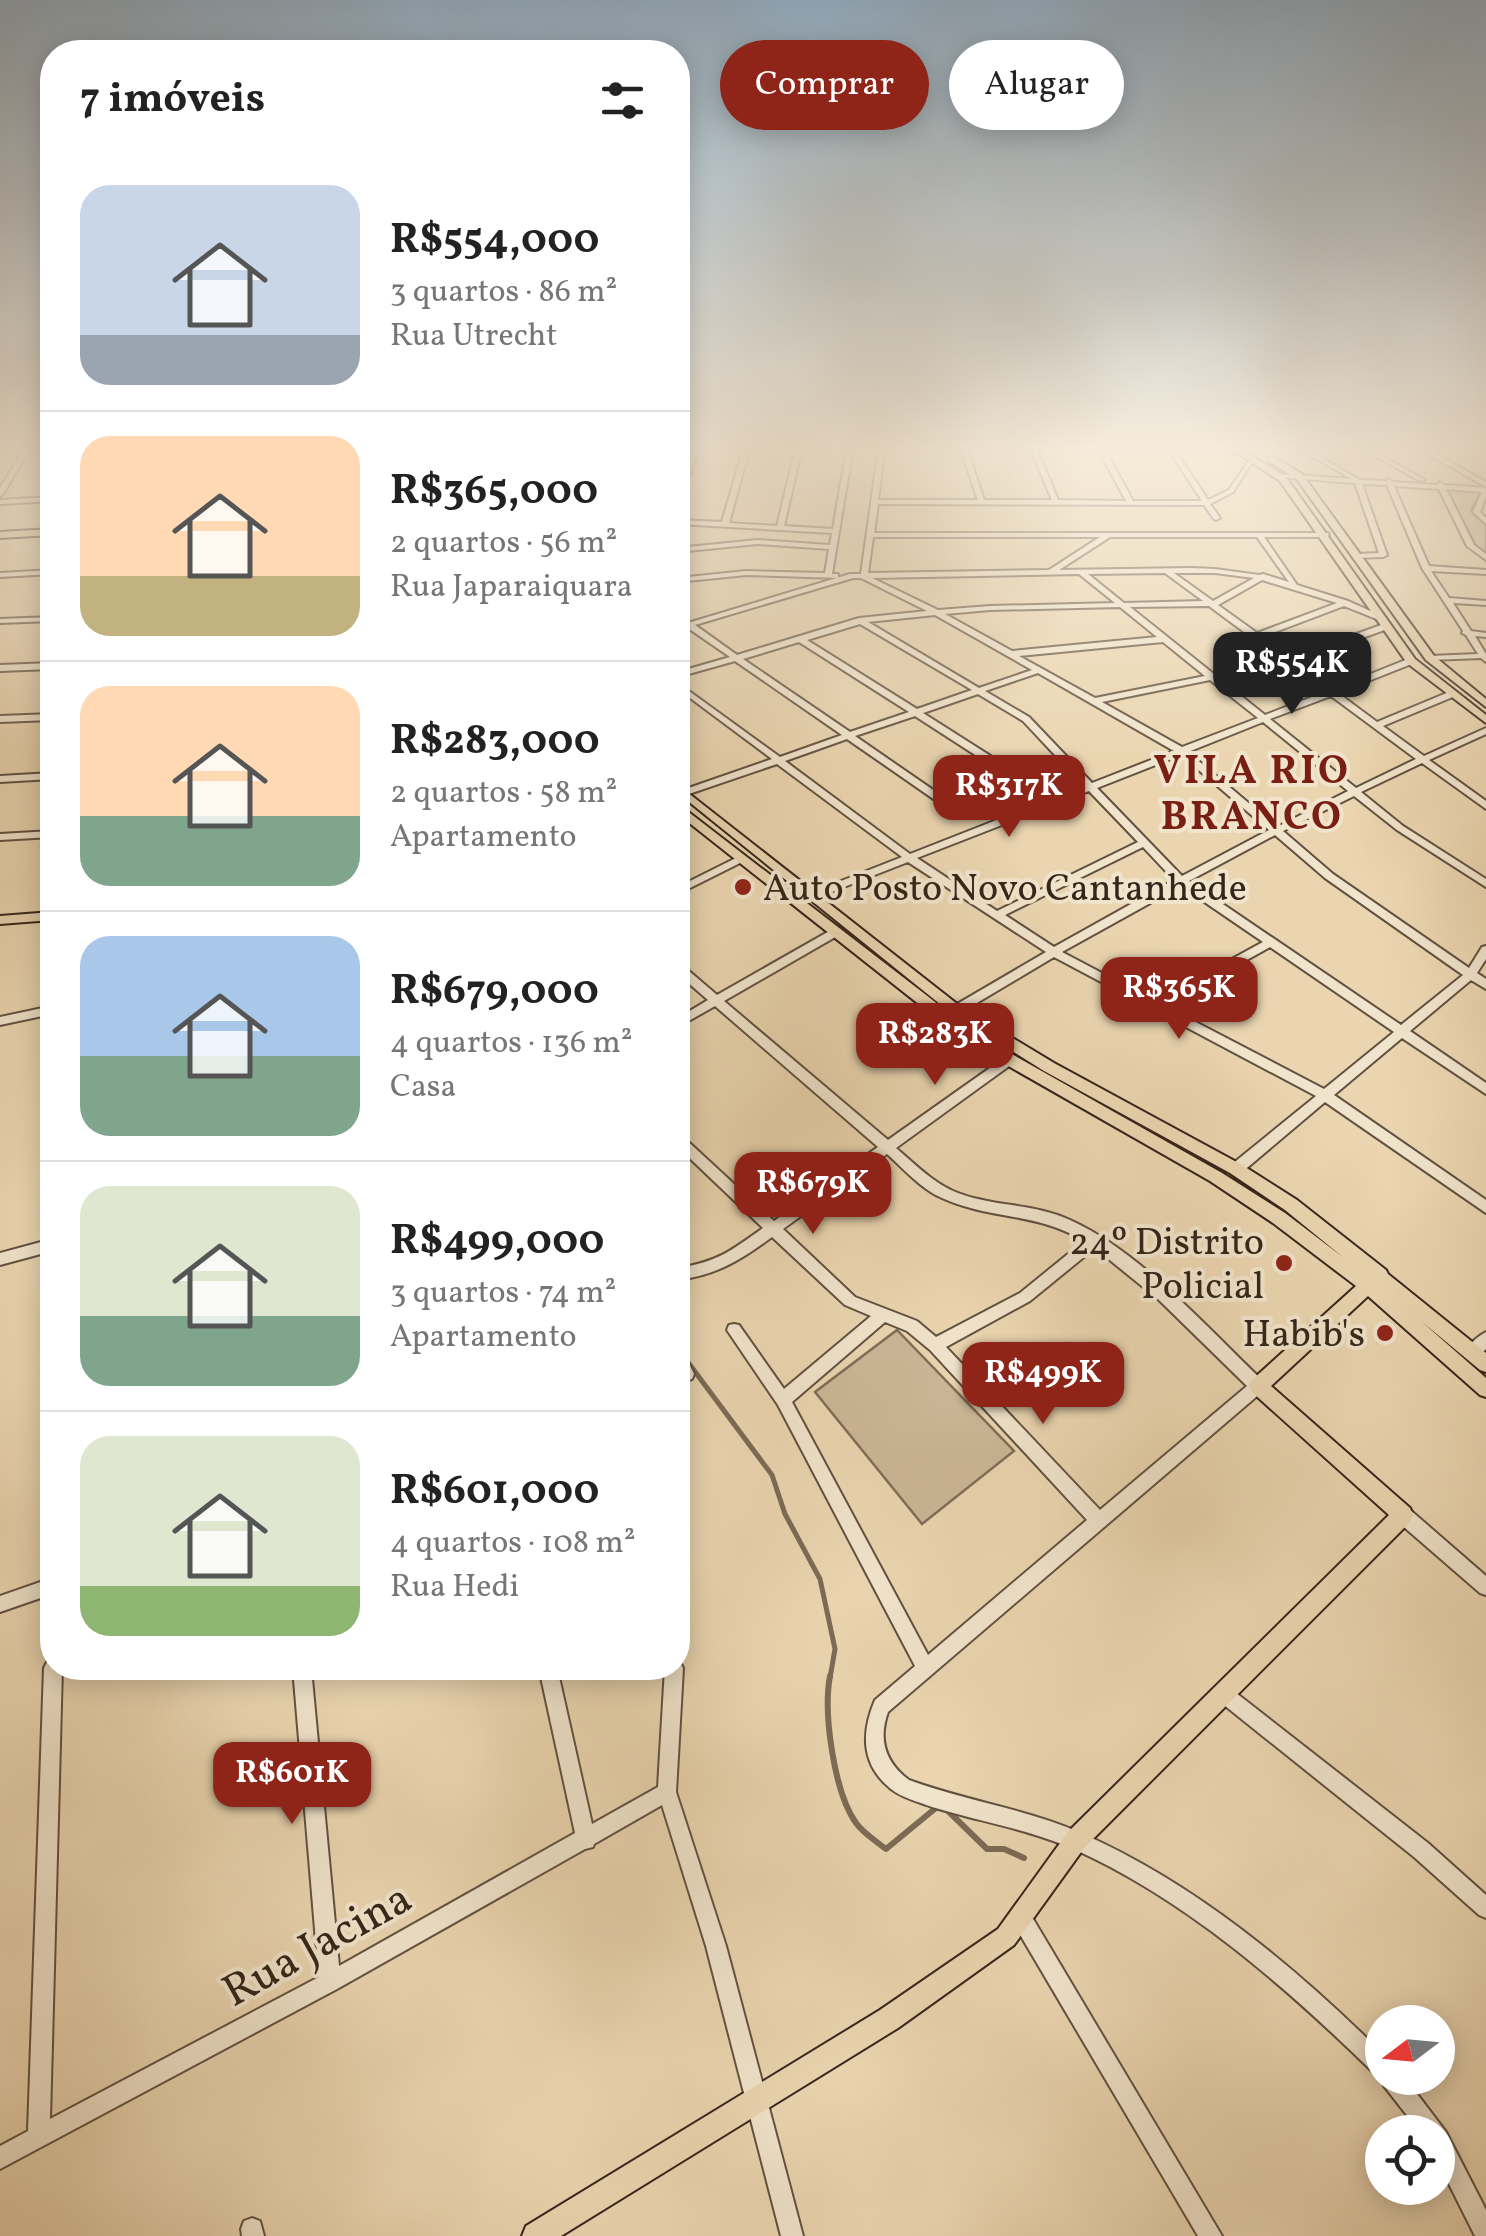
<!DOCTYPE html>
<html lang="pt">
<head>
<meta charset="utf-8">
<style>
	body { margin:0; font-family:Vollkorn,serif; background:#f6f6f6; color:#222; height:100vh; display:flex; flex-direction:column; font-size:38px; white-space:nowrap }
	* { box-sizing:border-box; margin:0 }
	p { font-size:32px; color:#767676 }
	.icon { flex:none; width:55px; height:55px; fill:none; stroke:currentColor; stroke-width:2; stroke-linecap:round; stroke-linejoin:round }
	.map { position:relative; flex:1; overflow:hidden }
	.details { position:absolute; left:40px; top:40px; width:650px; height:1640px; display:flex; flex-direction:column; background:#fff; border-radius:40px; box-shadow:0 5px 25px #0003 }
	.details>* { flex:none }
	.banner { position:absolute; left:720px; top:40px; width:615px; height:90px; display:flex; gap:20px }
	.needle { width:65px; rotate:254deg }
	.tools { position:absolute; left:1365px; top:2005px; display:grid; gap:20px }
	.tools a { display:grid; place-items:center; width:90px; height:90px; border-radius:50%; background:#fff; box-shadow:0 5px 25px #0003; font-size:50px }
	.price { position:absolute; translate:-50% -85px; padding:0 22px; border-radius:20px; background:#8f2418; color:#fff; font-size:32px; line-height:65px; filter:drop-shadow(0 2px 5px #0008) }
	.price::after { content:''; position:absolute; left:50%; top:60px; width:30px; height:22px; margin-left:-15px; background:inherit; clip-path:polygon(0 0,100% 0,50% 100%) }
	.price.on { background:#222; color:#fff }
	ul { padding:0; list-style:none }
	li { display:flex; align-items:center; gap:30px; height:250px; padding:0 40px }
	li+li { border-top:2px solid #e0e0e0 }
	li span { display:grid; place-items:center; flex:none; width:280px; height:200px; border-radius:30px; color:#555 }
	li>.icon { margin-inline-start:auto }
	span .icon { width:120px; height:120px; fill:#fffc; stroke-width:1 }
	li b { font-size:42px }
	h2 { display:flex; justify-content:space-between; align-items:center; height:120px; padding:0 40px; font-size:42px }
	.chip { padding:0 35px; border-radius:45px; background:#fff; box-shadow:0 5px 25px #0003; font-size:35px; line-height:90px }
	.chip.on { background:#8f2418; color:#fff }
	.map>svg:first-child { display:block }
	.green { fill:#cbb796; stroke:#806e58; stroke-width:2.5 }
	.lines { fill:none; stroke-linecap:round; stroke-linejoin:round }
	.stream-far1 { stroke:#7c6b55; stroke-width:5 }
	.stream { stroke:#7c6b55; stroke-width:6 }
	.minor-casing { stroke:#625140; stroke-width:4 }
	.major-casing { stroke:#35251a; stroke-width:4 }
	.minor { fill:#f1e4cc; fill-rule:evenodd }
	.major { fill:#ead5b0; fill-rule:evenodd }
	.poi-dot { fill:#8f2418; stroke:#f1e4cc; stroke-width:4 }
	.labels { text-anchor:middle; stroke-width:8; stroke-linejoin:round; paint-order:stroke }
	.poi-label { font-size:38px; fill:#35251a; stroke:#f1e4cc; text-anchor:end }
	.far-district-label { font-size:40px; font-weight:bold; letter-spacing:2.5px; fill:#7a1f14; stroke:#f1e4cc }
	.near-street-label { font-size:45px; fill:#35251a; stroke:#f1e4cc }
</style>
</head>
<body>
<div class="map">
<svg width="1486" height="2236" viewBox="0 0 1486 2236">
	<rect width="100%" height="100%" fill="#ead5b0"/>
	<filter id="stains"><feTurbulence type="fractalNoise" baseFrequency=".002" numOctaves="4"/><feColorMatrix values="0 0 0 0 .2 0 0 0 0 .09 0 0 0 0 .02 0 0 0 .5 -.17"/></filter>
	<radialGradient id="worn" r=".72"><stop offset=".6" stop-color="#630" stop-opacity="0"/><stop offset="1" stop-color="#630" stop-opacity=".3"/></radialGradient>
	<!-- green -->
	<g class="green">
		<polygon points="1445,486 1482,491 1471,510 1486,525 1486,555 1478,550"/>
		<polygon points="897,1330 1014,1451 922,1524 815,1392"/>
	</g>
	<g class="lines">
		<!-- stream-far1 -->
		<polyline class="stream-far1" points="680,1290 687,1361 772,1475 785,1514 820,1579 835,1649 830,1678"/>
		<!-- stream -->
		<g class="stream">
			<path d="M830,1676C823,1713 834,1792 856,1823C863,1833 876,1841 886,1849L937,1807"/>
			<polyline points="947,1810 987,1849 1004,1849 1024,1858"/>
		</g>
		<defs>
			<g id="minor">
				<polygon points="9,447 31,447 52,452 52,456 28,452 3,494 0,496 0,488 23,451"/>
				<polygon points="694,447 700,447 681,497 678,499 678,489"/>
				<polygon points="744,447 750,447 729,523 777,526 796,447 802,447 784,526 833,529 847,447 853,447 832,574 838,574 838,578 746,575 678,582 678,578 746,571 825,573 829,549 757,544 678,552 678,548 757,540 830,545 832,533 678,524 678,520 722,522"/>
				<path d="M879,447H885L878,500H978L960,447H966L984,500H1052L1030,447H1036L1058,500L1126,501L1097,447H1130L1106,452L1133,501H1202L1167,447H1173L1208,500L1229,490L1251,458H1255L1233,492L1210,504L1220,518L1216,520L1214,519L1204,505L878,504L874,533H1328L1329,535L1325,537H1264L1297,585L1348,601L1386,618L1379,620L1344,606L1262,637L1290,658L1384,624H1390V628L1295,662L1333,689L1408,659H1414V663L1338,693L1377,722L1449,692H1455V696L1383,726L1424,756L1486,728V734L1429,760L1486,801V809L1422,763L1361,792L1403,826L1486,879V887L1397,830L1354,796L1283,831L1333,874L1469,968L1482,947L1486,946V959L1477,973L1486,979V989L1471,980L1410,1031L1486,1083V1094L1402,1038L1334,1095L1486,1200V1213L1325,1102L1241,1173H1231L1230,1169L1231,1165L1316,1096L1054,957L960,1013H952L950,1010L952,1007L1046,952L908,862L816,898H808V894L902,857L777,764L686,795H680V791L772,759L678,689V683L780,757L842,735L735,661L678,677V672L730,657L688,628L678,630V626L850,574H861ZM873,537H1100L1049,570L868,573ZM1110,537H1257L1289,582L1263,574L1259,575L1215,569L1190,568L1059,570ZM1165,573L1203,601L1124,603L1088,574ZM1174,573H1215L1254,578L1213,601ZM1079,574L1115,603L990,606L938,610L872,578ZM853,578H861L927,611L859,618L737,655L695,625ZM1262,580L1337,603L1257,633L1218,605ZM1209,606L1325,692L1265,715L1130,607ZM1120,607L1157,637L1012,651L945,614L990,610ZM935,615L1032,670L979,688L868,622ZM860,624L972,690L917,709L807,640ZM799,642L909,712L850,732L743,659ZM1163,642L1205,676L1095,698L1019,656ZM1038,673L1174,751L1092,783L1029,717L985,691ZM1210,680L1258,718L1182,747L1102,702ZM978,694L1023,721L1084,786L1055,797L923,713ZM1331,696L1416,759L1356,788L1270,719ZM915,716L1000,771L939,794L855,736ZM1263,722L1348,791L1277,827L1188,752ZM847,739L935,800H941L973,788L1017,812L910,854L785,761ZM1181,755L1269,830L1182,876L1097,788ZM1007,775L1047,800L1025,809L981,785ZM1089,791L1138,842L997,911L917,858ZM1275,835L1325,878L1463,975L1401,1025L1189,881ZM1143,847L1174,880L1054,947L1005,915ZM1181,886L1263,942L1155,1001L1062,952ZM1270,947L1394,1032L1324,1089L1165,1006Z"/>
				<polygon points="1295,447 1303,447 1360,480 1386,481 1389,479 1393,482 1437,485 1440,482 1444,485 1486,488 1486,497 1480,512 1486,518 1486,524 1473,512 1482,492 1446,489 1474,545 1486,554 1486,560 1467,546 1439,489 1394,486 1429,566 1486,570 1486,574 1431,571 1449,598 1486,601 1486,605 1453,603 1471,631 1486,633 1486,637 1475,636 1486,654 1486,662 1481,658 1430,660 1426,658 1430,656 1478,654 1466,635 1462,633 1463,631 1422,568 1387,485 1362,484 1387,555 1383,557 1353,558 1353,554 1356,554 1379,553 1355,483 1277,477 1276,476 1279,474 1352,479"/>
				<polygon points="1358,447 1366,447 1425,480 1420,481"/>
				<polygon points="1416,447 1424,447 1486,482 1486,487"/>
				<polygon points="52,497 52,501 0,504 0,500"/>
				<polygon points="52,570 52,574 0,577 0,573"/>
				<polygon points="52,617 52,621 0,623 0,619"/>
				<polygon points="52,663 52,669 0,671 0,665"/>
				<polygon points="52,714 52,720 0,722 0,716"/>
				<polygon points="52,773 52,779 0,782 0,776"/>
				<polygon points="52,831 52,837 0,840 0,834"/>
				<polygon points="738,857 742,858 742,862 678,894 678,887"/>
				<path d="M833,929L837,930L838,933L837,936L724,1001L888,1140L1004,1058H1012L1014,1061L1012,1064L896,1148C915,1164 934,1184 958,1193C994,1207 1034,1203 1070,1220C1141,1252 1206,1327 1263,1381L1265,1386L1263,1391L888,1712C878,1740 885,1762 909,1780C966,1801 1027,1809 1083,1834C1196,1884 1295,1967 1382,2053V2078H1405L1446,2132L1486,2210V2236H1475L1438,2162V2132H1420L1384,2086L1382,2077L1375,2074C1287,1988 1185,1898 1071,1848C1027,1829 978,1821 932,1807C919,1802 902,1798 891,1789C861,1765 861,1733 875,1700L915,1666L778,1405L727,1330L729,1325L734,1324L739,1325L784,1389L871,1316L845,1305L772,1237C741,1260 717,1275 678,1280V1268C717,1262 731,1251 763,1228L678,1147V1135L682,1136L774,1221L878,1147L715,1006L678,1027V1018L708,1000L678,974V964L682,965L717,995ZM887,1154C904,1169 921,1189 942,1198C990,1220 1037,1212 1084,1241L1020,1293L936,1337L917,1321L855,1297L783,1229ZM1095,1248L1159,1300L1247,1386L1100,1510L946,1347L1030,1301ZM885,1322L907,1331L930,1350L1087,1520L928,1655L792,1402Z"/>
				<polygon points="52,1006 52,1014 0,1025 0,1017"/>
				<polygon points="52,1239 52,1251 0,1265 0,1253"/>
				<path d="M1486,1332V1349L1478,1357L1473,1359L1468,1357L1466,1352C1469,1344 1478,1336 1486,1332Z"/>
				<polygon points="678,1349 683,1351 694,1374 692,1379 687,1381 682,1379 678,1370"/>
				<polygon points="1403,1507 1409,1509 1486,1576 1486,1595 1480,1593 1397,1521 1395,1515 1397,1509"/>
				<polygon points="52,1578 52,1594 0,1612 0,1596"/>
				<polygon points="52,1659 52,1668 62,1668 50,2119 319,1977 293,1668 311,1668 339,1966 575,1833 539,1668 557,1668 592,1824 658,1787 665,1668 678,1668 678,1661 680,1662 683,1668 676,1792 726,1946 803,2236 781,2236 706,1946 662,1805 594,1844 593,1847 585,1849 337,1989 0,2169 0,2146 28,2131 44,1668 47,1662"/>
				<polygon points="1225,1686 1231,1689 1428,1843 1486,1895 1486,1918 1479,1915 1414,1857 1219,1701 1216,1695 1219,1689"/>
				<polygon points="1022,1909 1029,1912 1222,2236 1198,2236 1015,1926 1012,1919 1015,1912"/>
				<polygon points="252,2218 260,2221 264,2236 242,2236 241,2229 244,2221"/>
			</g>
			<g id="major">
				<polygon points="1228,447 1238,447 1286,477 1415,659 1486,715 1486,723 1407,663 1280,481"/>
				<polygon points="1268,457 1274,457 1302,474 1434,656 1486,699 1486,707 1426,660 1296,478 1268,461"/>
				<polygon points="52,529 52,535 0,538 0,532"/>
				<polygon points="678,785 961,1007 1054,1063 1242,1165 1297,1200 1386,1270 1388,1274 1486,1353 1486,1372 1480,1370 1421,1321 1486,1378 1486,1397 1480,1395 1368,1296 1271,1386 1410,1508 1413,1515 1410,1522 1084,1848 1014,1945 898,2028 561,2236 522,2236 526,2226 880,2010 998,1929 1068,1832 1389,1515 1252,1392 1249,1386 1252,1380 1356,1286 1273,1223 1210,1181 968,1043 678,814 678,806 682,807 978,1035 1222,1173 1285,1213 1344,1258 1285,1210 1230,1173 1044,1071 951,1013 678,793"/>
				<polygon points="52,912 52,920 0,924 0,916"/>
			</g>
		</defs>
		<!-- minor casing -->
		<use href="#minor" class="minor-casing"/>
		<!-- major casing -->
		<use href="#major" class="major-casing"/>
		<!-- minor -->
		<use href="#minor" class="minor"/>
		<!-- major -->
		<use href="#major" class="major"/>
	</g>
	<!-- sky -->
	<linearGradient id="sky" x2="0" y2="1"><stop stop-color="#90a9bd"/><stop offset="0.59" stop-color="#f6ecdb"/><stop offset="1" stop-color="#f6ecdb" stop-opacity="0"/></linearGradient>
	<rect width="1486" height="760" fill="url(#sky)"/>
	<!-- markers -->
	<g class="poi-dot">
		<circle cx="743" cy="887" r="10"/>
		<circle cx="1284" cy="1263" r="10"/>
		<circle cx="1385" cy="1333" r="10"/>
	</g>
	<g class="labels">
		<!-- poi labels -->
		<g class="poi-label">
			<text x="763" y="900" text-anchor="start">Auto Posto Novo Cantanhede</text>
			<text x="1264" y="1254">24º Distrito<tspan x="1264" dy="44">Policial</tspan></text>
			<text x="1365" y="1346">Habib's</text>
		</g>
		<!-- far-district labels -->
		<g class="far-district-label">
			<text x="1252" y="783">VILA RIO<tspan x="1252" dy="46">BRANCO</tspan></text>
		</g>
		<!-- near-street labels -->
		<g class="near-street-label">
			<text transform="translate(316 1943) rotate(-29)" y="16">Rua Jacina</text>
		</g>
	</g>
	<rect width="100%" height="100%" filter="url(#stains)"/>
	<rect width="100%" height="100%" fill="url(#worn)"/>
</svg>
<div class="tools">
<a><svg class="needle" viewBox="-14 -14 28 28"><path d="M0-13l5 13h-10z" fill="#e53935"/><path d="M0 13l5-13h-10z" fill="#767676"/></svg></a>
<a><svg class="icon" aria-label="locate" viewBox="0 0 24 24"><circle cx="12" cy="12" r="6"/><path d="M12 2v4M12 18v4M2 12h4M18 12h4"/></svg></a>
</div>
<b class="price on" style="left:1292px;top:717px">R$554K</b>
<b class="price" style="left:1009px;top:840px">R$317K</b>
<b class="price" style="left:1179px;top:1042px">R$365K</b>
<b class="price" style="left:935px;top:1088px">R$283K</b>
<b class="price" style="left:813px;top:1237px">R$679K</b>
<b class="price" style="left:1043px;top:1427px">R$499K</b>
<b class="price" style="left:292px;top:1827px">R$601K</b>
<div class="banner">
<a class="chip on">Comprar</a>
<a class="chip">Alugar</a>
</div>
<section class="details">
<h2>7 imóveis<svg class="icon" aria-label="filters" viewBox="0 0 24 24"><path d="M4 7h16M4 17h16"/><circle cx="9" cy="7" r="2"/><circle cx="15" cy="17" r="2"/></svg></h2>
<ul>
<li><span style="background:linear-gradient(#c9d6e8 75%,#9aa5b1 0)"><svg class="icon" aria-label="home" viewBox="0 0 24 24"><path d="M3 11l9-7 9 7M6 9v11h12V9"/></svg></span><div><b>R$554,000</b><p>3 quartos · 86 m²</p><p>Rua Utrecht</p></div></li>
<li><span style="background:linear-gradient(#ffd9b3 70%,#c2b280 0)"><svg class="icon" aria-label="home" viewBox="0 0 24 24"><path d="M3 11l9-7 9 7M6 9v11h12V9"/></svg></span><div><b>R$365,000</b><p>2 quartos · 56 m²</p><p>Rua Japaraiquara</p></div></li>
<li><span style="background:linear-gradient(#ffd9b3 65%,#7fa58c 0)"><svg class="icon" aria-label="home" viewBox="0 0 24 24"><path d="M3 11l9-7 9 7M6 9v11h12V9"/></svg></span><div><b>R$283,000</b><p>2 quartos · 58 m²</p><p>Apartamento</p></div></li>
<li><span style="background:linear-gradient(#a9c7e8 60%,#7fa58c 0)"><svg class="icon" aria-label="home" viewBox="0 0 24 24"><path d="M3 11l9-7 9 7M6 9v11h12V9"/></svg></span><div><b>R$679,000</b><p>4 quartos · 136 m²</p><p>Casa</p></div></li>
<li><span style="background:linear-gradient(#dfe7d0 65%,#7fa58c 0)"><svg class="icon" aria-label="home" viewBox="0 0 24 24"><path d="M3 11l9-7 9 7M6 9v11h12V9"/></svg></span><div><b>R$499,000</b><p>3 quartos · 74 m²</p><p>Apartamento</p></div></li>
<li><span style="background:linear-gradient(#dfe7d0 75%,#8fb573 0)"><svg class="icon" aria-label="home" viewBox="0 0 24 24"><path d="M3 11l9-7 9 7M6 9v11h12V9"/></svg></span><div><b>R$601,000</b><p>4 quartos · 108 m²</p><p>Rua Hedi</p></div></li>
</ul>
</section>
</div>
</body>
</html>
